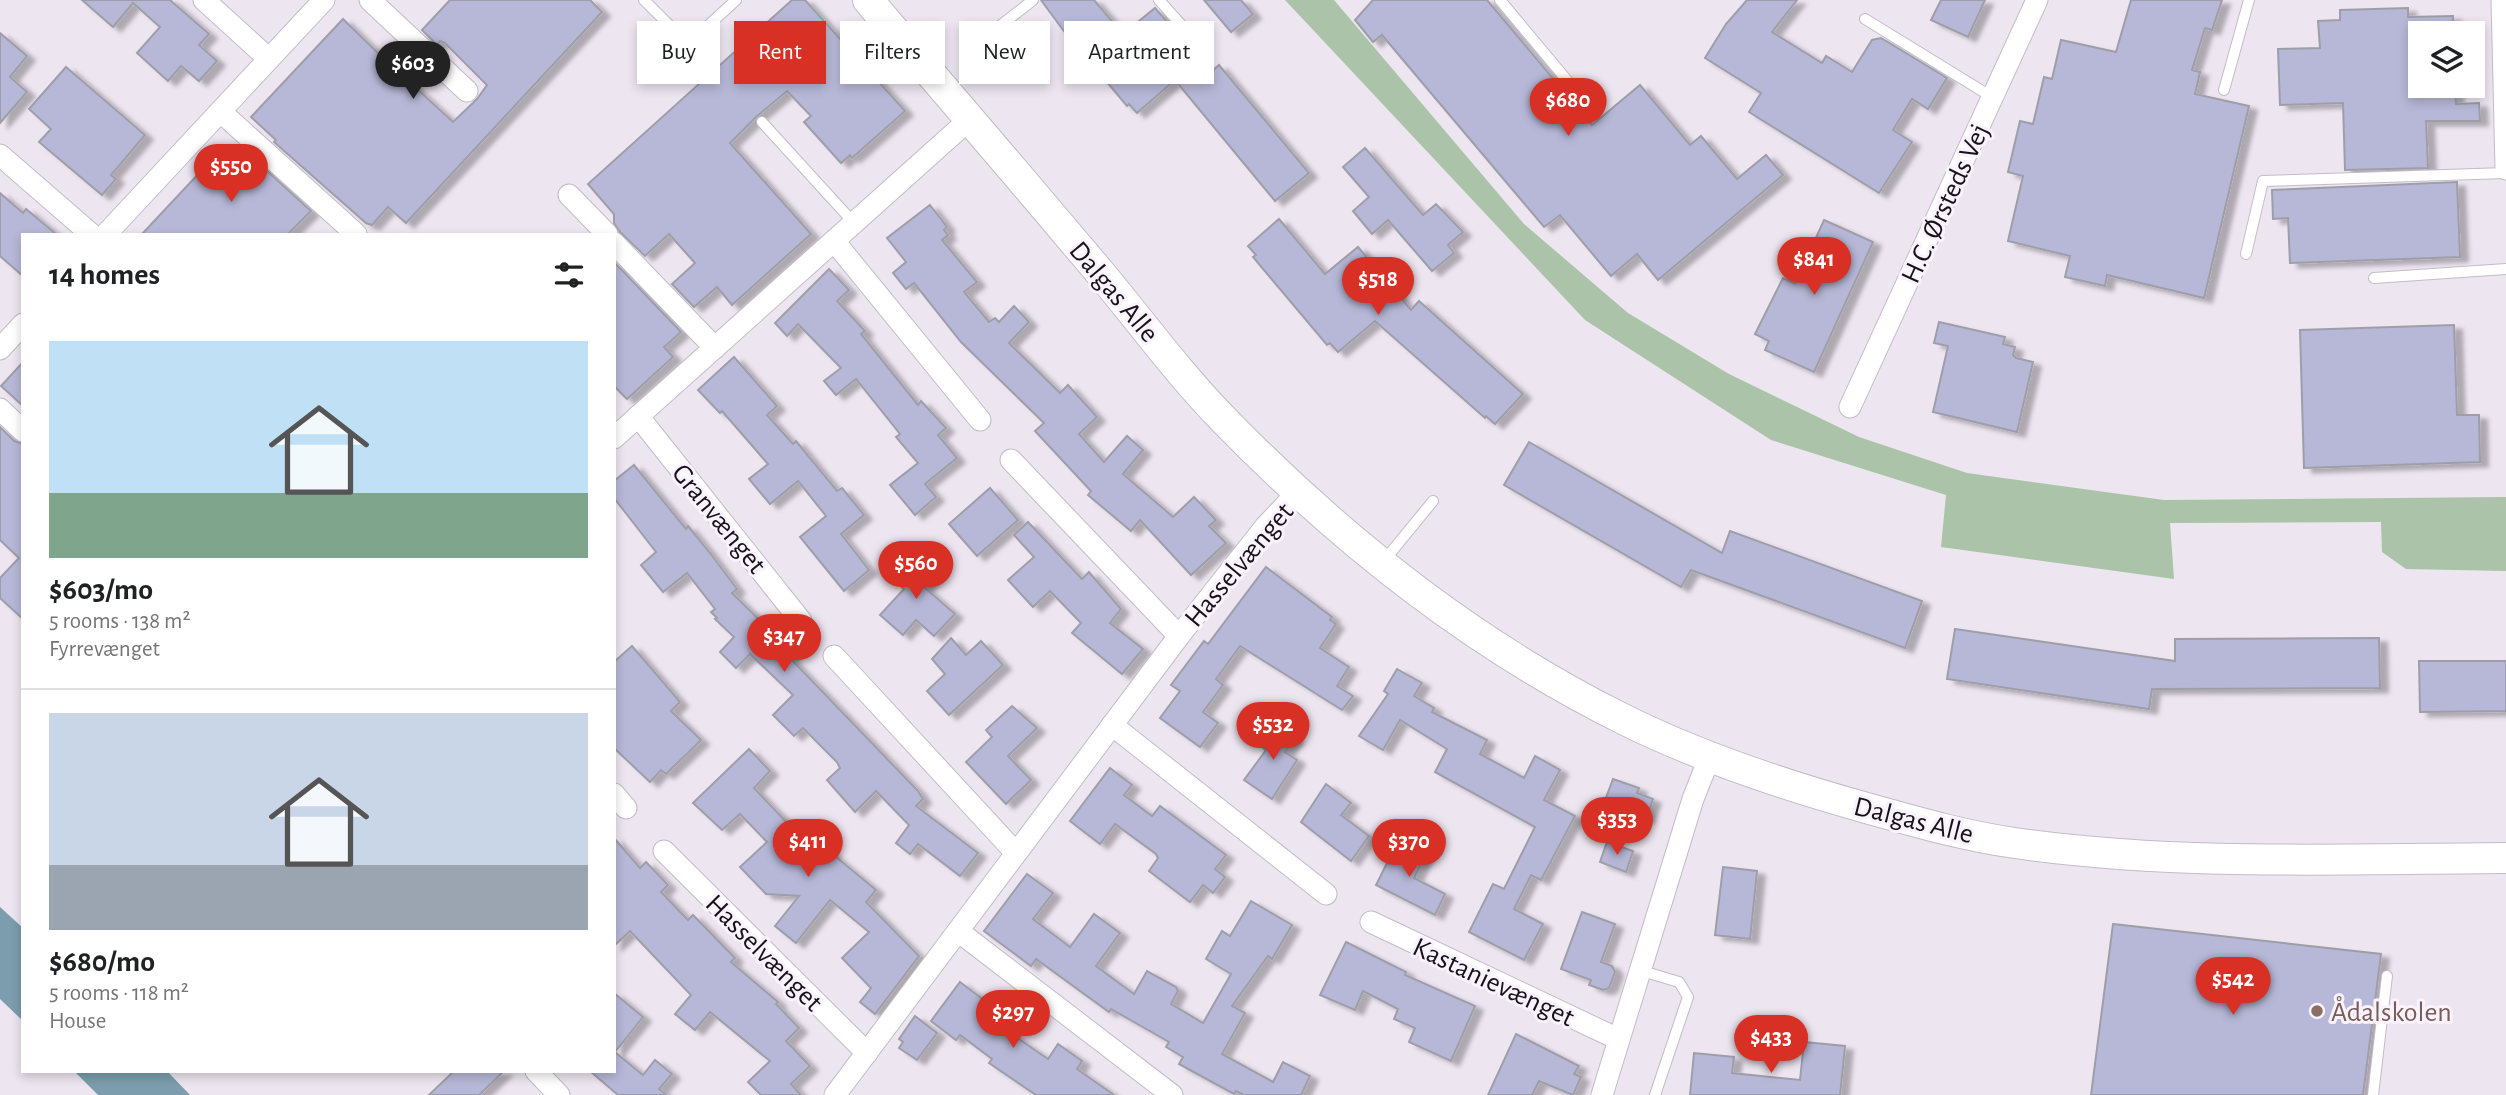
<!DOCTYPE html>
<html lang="en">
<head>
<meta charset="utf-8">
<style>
	body { margin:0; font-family:"Alegreya Sans",sans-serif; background:#f6f6f6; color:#202124; height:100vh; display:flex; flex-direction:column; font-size:26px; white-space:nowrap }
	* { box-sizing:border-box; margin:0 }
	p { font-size:23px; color:#757577 }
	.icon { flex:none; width:38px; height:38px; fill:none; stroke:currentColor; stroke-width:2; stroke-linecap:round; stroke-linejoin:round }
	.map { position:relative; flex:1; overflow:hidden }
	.drawer { position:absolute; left:21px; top:233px; width:595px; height:840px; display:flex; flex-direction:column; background:#fff; border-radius:0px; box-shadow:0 4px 10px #0003 }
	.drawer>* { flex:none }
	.guide { position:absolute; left:637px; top:21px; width:665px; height:63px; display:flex; gap:14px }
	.buttons { position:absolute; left:2408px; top:21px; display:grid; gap:14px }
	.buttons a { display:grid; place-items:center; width:77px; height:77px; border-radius:0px; background:#fff; box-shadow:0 4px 10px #0003; font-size:35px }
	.price { position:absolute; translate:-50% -60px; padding:0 16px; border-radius:24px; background:#d93025; color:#fff; font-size:23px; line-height:46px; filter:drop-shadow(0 2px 4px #0008) }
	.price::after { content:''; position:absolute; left:50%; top:42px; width:21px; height:16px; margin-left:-10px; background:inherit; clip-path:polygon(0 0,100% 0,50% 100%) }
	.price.active { background:#222; color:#fff }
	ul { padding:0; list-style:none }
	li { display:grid; align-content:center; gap:14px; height:371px; padding:0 28px }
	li+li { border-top:2px solid #e0e0e0 }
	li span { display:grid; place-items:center; height:217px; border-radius:0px; color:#555 }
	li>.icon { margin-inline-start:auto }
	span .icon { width:126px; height:126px; fill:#fffc; stroke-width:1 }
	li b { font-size:30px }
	h2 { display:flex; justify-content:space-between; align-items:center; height:84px; padding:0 28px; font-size:30px }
	.chip { padding:0 24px; border-radius:0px; background:#fff; box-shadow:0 4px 10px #0003; font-size:24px; line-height:63px }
	.chip.active { background:#d93025; color:#fff }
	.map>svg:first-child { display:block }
	.forest { fill:#abc3a8 }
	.water { fill:#7b9dad }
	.building { fill:#b7b8d7; stroke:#9e9eaa; stroke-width:2; filter:url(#shadow) }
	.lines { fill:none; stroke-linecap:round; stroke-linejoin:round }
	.lane-casing { stroke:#c3bcc7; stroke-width:12 }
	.street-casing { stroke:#c3bcc7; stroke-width:23 }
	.secondary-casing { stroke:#c3bcc7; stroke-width:32 }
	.lane { stroke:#fff; stroke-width:10 }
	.street { stroke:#fff; stroke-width:21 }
	.secondary { stroke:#fff; stroke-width:30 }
	.education-dot { fill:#8d6e63; stroke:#faf2fe; stroke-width:2.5 }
	.labels { text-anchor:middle; stroke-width:6; stroke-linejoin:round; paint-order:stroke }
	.street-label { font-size:28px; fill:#161317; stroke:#faf2fe }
	.education-label { font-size:28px; fill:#785e54; stroke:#faf2fe; text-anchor:start }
</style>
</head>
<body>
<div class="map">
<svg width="2506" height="1095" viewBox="0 0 2506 1095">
	<defs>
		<filter id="shadow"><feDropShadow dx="8" dy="4.5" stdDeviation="2" flood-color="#0004"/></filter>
	</defs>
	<rect width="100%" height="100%" fill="#ede5f0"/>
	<!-- forest -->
	<polygon class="forest" points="1285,0 1334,0 1524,224 1628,313 1729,374 1859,437 1967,473 2164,500 2506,497 2506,571 2406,569 2382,552 2381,522 2170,523 2174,579 1941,547 1946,495 1771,440 1585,320"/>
	<!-- water -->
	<g class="water">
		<polygon points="0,907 23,928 23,1021 0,999"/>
		<polygon points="74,1071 167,1071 190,1095 98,1095"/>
	</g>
	<!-- building -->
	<g class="building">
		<polygon points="82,0 170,0 209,34 199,45 217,61 199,81 181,66 168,81 137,53 160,27 133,3 113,27"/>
		<polygon points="450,0 590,0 602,12 406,223 388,207 372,225 366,223 274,142 276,140 251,117 343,19 389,64 404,50 419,64 405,78 453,122 477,99 487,85 445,43 440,41 437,45 422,30"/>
		<polygon points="792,0 805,0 905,111 852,158 850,155 841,163 804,122 811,116 787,91 756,117 730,143 811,234 732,305 717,287 694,307 672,284 695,263 669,234 645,256 620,232 614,223 614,214 588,184"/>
		<polygon points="1041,0 1094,0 1123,34 1155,8 1211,72 1219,65 1309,173 1275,201 1175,80 1137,113 1129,104 1127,106 1063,30"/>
		<polygon points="1204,0 1241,0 1253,14 1231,32"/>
		<polygon points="1373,0 1487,0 1592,125 1640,85 1690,145 1701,136 1737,179 1766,155 1783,175 1658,280 1637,254 1611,276 1560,215 1544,227 1382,35 1373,42 1355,20"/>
		<polygon points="1747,0 1797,0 1772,32 1822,63 1826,56 1852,72 1872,40 1881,38 1947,78 1928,109 1912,99 1893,130 1912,142 1879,193 1749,112 1761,93 1705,58 1726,24"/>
		<polygon points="1941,0 1985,0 1968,37 1931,20"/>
		<polygon points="2131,0 2222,0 2212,30 2205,28 2192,70 2200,72 2195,94 2249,106 2204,298 2107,275 2105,286 2065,277 2070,256 2008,241 2023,176 2008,172 2020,121 2033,124 2044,77 2052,79 2061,40 2116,52"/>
		<polygon points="2408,8 2408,17 2453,16 2453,33 2420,33 2420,86 2455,86 2456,104 2479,103 2480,121 2426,121 2428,168 2345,170 2343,103 2280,105 2278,49 2320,48 2318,21 2340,20 2340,10"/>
		<polygon points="0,33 27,56 10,77 27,92 0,123"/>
		<polygon points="66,67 145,135 111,175 116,179 102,195 39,142 51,129 29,109"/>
		<polygon points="1365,148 1423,215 1436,204 1463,232 1448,245 1454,253 1432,271 1388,220 1372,234 1353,211 1369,197 1343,167"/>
		<polygon points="218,153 243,177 257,162 311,211 288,234 142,234"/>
		<polygon points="2457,182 2460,257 2290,263 2288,218 2273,219 2272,190"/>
		<polygon points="0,193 23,213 26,209 56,234 23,234 23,276 0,256"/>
		<polygon points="930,205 947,227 944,230 948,235 942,240 977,282 964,292 989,322 995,318 999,322 1014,306 1029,322 1009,343 1060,393 1068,385 1097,417 1079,434 1104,462 1127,436 1143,450 1123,474 1173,517 1194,497 1216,520 1209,526 1226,543 1191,575 1140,520 1131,531 1088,495 1091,491 1035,431 1044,423 961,342 914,283 906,289 893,273 906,262 887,238"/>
		<polygon points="1279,219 1325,274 1358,247 1411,310 1419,301 1523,394 1495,424 1486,416 1485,418 1375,321 1338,352 1330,343 1327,345 1253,257 1256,255 1248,246"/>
		<polygon points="1824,220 1873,242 1814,372 1765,350 1769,341 1755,334 1783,278 1795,284"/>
		<polygon points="614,262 681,332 664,347 673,357 627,399 614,386"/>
		<polygon points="829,269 849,290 837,301 865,331 861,334 918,405 921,401 946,428 938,435 957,458 925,484 936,497 915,515 890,485 918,463 896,437 900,434 856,379 836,395 824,381 841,368 798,324 787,336 775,323"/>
		<polygon points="1939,322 2005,337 2003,344 2015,347 2013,355 2016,358 2033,362 2017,432 1933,412 1948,346 1934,343"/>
		<polygon points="2454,325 2457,415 2479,415 2480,462 2304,468 2300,330"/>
		<polygon points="734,357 777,406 767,415 793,444 796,441 837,491 842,488 864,515 841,534 869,570 844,591 800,537 826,516 798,481 770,504 749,479 768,464 722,411 720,413 698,390"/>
		<polygon points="23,362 23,406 1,386"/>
		<polygon points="0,427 14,441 23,444 23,619 0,598 0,578 19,558 0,540"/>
		<polygon points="1529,442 1722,553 1730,531 1922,601 1905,648 1691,570 1681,587 1504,485"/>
		<polygon points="634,465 686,529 688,526 710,553 737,589 732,593 793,653 789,657 918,791 923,799 916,806 978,853 960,876 918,844 910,854 896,843 909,825 876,791 855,812 827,780 840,768 837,762 803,728 794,736 773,715 793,695 750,654 736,668 720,652 734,637 715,619 717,618 711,612 715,609 687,573 663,592 641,565 656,552 614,498 614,481"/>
		<polygon points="990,488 1018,520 977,556 949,524"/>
		<polygon points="1028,522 1082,579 1089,572 1121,609 1110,623 1143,649 1122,674 1072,633 1081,623 1050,591 1033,607 1008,580 1034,557 1014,535"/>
		<polygon points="909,556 934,576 924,587 955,614 934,636 916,620 903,635 880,615 904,589 891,577"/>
		<polygon points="1266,567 1332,617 1330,620 1336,624 1320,648 1349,667 1337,686 1353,696 1342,710 1240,646 1216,679 1223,685 1203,712 1218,723 1200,747 1160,718 1180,691 1171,685 1204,641 1208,644"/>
		<polygon points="1955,629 2175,661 2175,639 2379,638 2380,688 2152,689 2149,709 1947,679"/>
		<polygon points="951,638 966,655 981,641 1003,665 949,715 927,691 945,674 932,659"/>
		<polygon points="632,646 680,702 671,711 701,740 666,774 661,770 650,782 614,748 614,662"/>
		<polygon points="2419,661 2506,661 2506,711 2420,712"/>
		<polygon points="1397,669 1422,683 1414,696 1434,708 1432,712 1487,740 1480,754 1524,778 1535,756 1560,770 1544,800 1575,816 1541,880 1531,875 1514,909 1543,924 1524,960 1469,932 1493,884 1504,889 1535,827 1435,772 1447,749 1400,720 1383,750 1359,736 1388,694 1384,691"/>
		<polygon points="1012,706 1037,728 1008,756 1031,780 1006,804 966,762 992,737 986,730"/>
		<polygon points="1274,723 1296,738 1285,752 1297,760 1272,799 1244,780 1266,750 1258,744"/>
		<polygon points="749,749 770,771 754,788 811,848 818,842 876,890 866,902 919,956 875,1014 860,1002 871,988 842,958 869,932 830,900 796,943 775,926 799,896 766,894 740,867 767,842 740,814 722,830 693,803"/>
		<polygon points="1110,768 1132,785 1124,795 1152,816 1160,806 1226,855 1215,869 1225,877 1213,893 1203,885 1190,902 1149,871 1158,858 1156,854 1115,824 1100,844 1070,821"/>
		<polygon points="1613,779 1639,788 1637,793 1653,799 1646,819 1630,813 1621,838 1595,827"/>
		<polygon points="1326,784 1351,803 1341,815 1369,836 1351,861 1301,822"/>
		<polygon points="614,838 640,868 646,862 668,885 661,892 688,920 693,915 735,958 731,962 778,1002 776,1004 799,1028 786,1041 810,1066 791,1084 801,1095 761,1095 748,1082 770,1061 710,1012 695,1030 675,1014 691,995 630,931 614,946"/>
		<polygon points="1398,841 1426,854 1414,878 1445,894 1435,915 1376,885"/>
		<polygon points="1607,842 1633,851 1626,872 1600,862"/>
		<polygon points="1723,867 1757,871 1750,939 1715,935"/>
		<polygon points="1027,874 1053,893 1033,919 1070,947 1094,914 1120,933 1096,966 1134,994 1147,971 1176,987 1178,991 1171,1004 1203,1023 1231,974 1206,959 1222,931 1230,936 1251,901 1292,925 1272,959 1268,956 1232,1006 1245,1013 1222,1054 1273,1082 1283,1062 1310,1076 1301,1095 1244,1095 1236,1091 1234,1094 1179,1064 1183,1057 1166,1047 1169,1042 1111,1009 1109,1012 1036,959 1031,966 984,931"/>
		<polygon points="1582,912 1615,924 1601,962 1612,966 1615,972 1609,988 1603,990 1589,985 1591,980 1561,969"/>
		<polygon points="2113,924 2381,954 2363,1095 2091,1095"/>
		<polygon points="1346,942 1406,972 1405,975 1475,1006 1451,1061 1409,1042 1415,1028 1394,1019 1398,1009 1363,991 1355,1010 1320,995"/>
		<polygon points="960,982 985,1001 979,1009 1006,1030 1048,1059 1058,1044 1082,1061 1077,1069 1114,1095 1036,1095 989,1063 992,1059 960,1035 956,1040 931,1021"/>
		<polygon points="614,993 643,1017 615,1052 643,1075 655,1060 672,1074 659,1089 666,1095 618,1095 590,1071 614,1071"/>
		<polygon points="915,1016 937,1033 917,1060 899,1048 903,1042 899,1039"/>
		<polygon points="1516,1034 1579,1066 1574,1074 1581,1077 1573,1095 1539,1081 1532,1095 1488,1095"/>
		<polygon points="1804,1042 1845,1046 1840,1095 1690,1095 1694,1053 1734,1057 1732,1073 1800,1080"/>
		<polygon points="454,1071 504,1071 479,1095 429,1095"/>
	</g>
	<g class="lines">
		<defs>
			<g id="lane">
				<polyline points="644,0 688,44 736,0"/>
				<polyline points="1159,0 1202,48"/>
				<polyline points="1500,0 1591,109"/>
				<polyline points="1865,19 1992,97"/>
				<polyline points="996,29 1033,0"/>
				<polyline points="2224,90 2249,0"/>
				<polyline points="762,122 854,223"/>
				<polyline points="2246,254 2263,181 2506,173"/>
				<polyline points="2374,278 2506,269"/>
				<polyline points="1383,562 1433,501"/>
				<polyline points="1642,971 1679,982 1688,997 1655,1095"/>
				<polyline points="2373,1095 2387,976"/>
			</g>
			<g id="street">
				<polyline points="204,0 269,59"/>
				<polyline points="370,0 467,91"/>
				<polyline points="2502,0 2506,169"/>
				<polyline points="221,112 356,234"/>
				<polyline points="0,155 91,234"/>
				<polyline points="569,195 607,234"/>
				<polyline points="106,234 324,0"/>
				<polyline points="834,241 980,420"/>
				<polyline points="614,243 715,348"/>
				<polyline points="0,349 23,324"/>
				<polyline points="1850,407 2037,0"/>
				<polyline points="0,409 23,431"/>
				<polyline points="638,416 801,621"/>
				<polyline points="614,438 971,118"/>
				<polyline points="1011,460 1179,636"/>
				<polyline points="834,656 1016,853"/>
				<polyline points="1112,725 1326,894"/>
				<polyline points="614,794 626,808"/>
				<polyline points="664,851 867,1053"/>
				<polyline points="1371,922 1618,1039"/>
				<polyline points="958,931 1172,1095"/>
				<polyline points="536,1071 559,1095"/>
				<polyline points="835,1095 1179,636 1265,527 1298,492"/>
				<polyline points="1602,1095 1693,799 1710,756"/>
			</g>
			<path id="secondary" d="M868,0C945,90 1021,179 1097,269C1139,319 1178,373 1224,420C1340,539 1474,645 1623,719C1699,757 1781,784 1863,807C1913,821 1964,836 2015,843C2178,866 2343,859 2506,858"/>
		</defs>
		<!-- lane casing -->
		<use href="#lane" class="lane-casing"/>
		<!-- street casing -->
		<use href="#street" class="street-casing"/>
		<!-- secondary casing -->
		<use href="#secondary" class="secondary-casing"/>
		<!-- lane -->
		<use href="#lane" class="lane"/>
		<!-- street -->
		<use href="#street" class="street"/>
		<!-- secondary -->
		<use href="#secondary" class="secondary"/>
	</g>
	<!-- markers -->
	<circle class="education-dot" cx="2317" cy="1011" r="7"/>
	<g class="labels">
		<!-- street labels -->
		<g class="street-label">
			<text transform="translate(1944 203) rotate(-65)" y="10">H.C. Ørsteds Vej</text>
			<text transform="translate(1115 291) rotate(50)" y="10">Dalgas Alle</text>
			<text transform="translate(720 518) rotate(51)" y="10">Granvænget</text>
			<text transform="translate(1238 564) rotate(-50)" y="10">Hasselvænget</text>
			<text transform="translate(1914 819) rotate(14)" y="10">Dalgas Alle</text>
			<text transform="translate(765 952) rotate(45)" y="10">Hasselvænget</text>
			<text transform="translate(1494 981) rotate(25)" y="10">Kastanievænget</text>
		</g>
		<!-- education labels -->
		<g class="education-label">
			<text x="2331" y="1021">Ådalskolen</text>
		</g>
	</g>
</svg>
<div class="buttons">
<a><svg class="icon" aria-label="layers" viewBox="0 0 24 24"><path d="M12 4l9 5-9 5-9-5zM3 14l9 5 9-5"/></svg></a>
</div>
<b class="price active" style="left:413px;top:101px">$603</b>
<b class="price" style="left:1568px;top:138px">$680</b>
<b class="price" style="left:231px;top:204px">$550</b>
<b class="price" style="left:1814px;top:297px">$841</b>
<b class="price" style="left:1378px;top:317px">$518</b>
<b class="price" style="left:916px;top:601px">$560</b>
<b class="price" style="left:784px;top:674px">$347</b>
<b class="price" style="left:1273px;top:762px">$532</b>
<b class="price" style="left:1617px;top:857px">$353</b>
<b class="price" style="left:808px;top:879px">$411</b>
<b class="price" style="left:1409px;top:879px">$370</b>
<b class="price" style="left:2233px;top:1017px">$542</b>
<b class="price" style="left:1013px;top:1050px">$297</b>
<b class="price" style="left:1771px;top:1075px">$433</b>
<div class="guide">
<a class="chip">Buy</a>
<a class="chip active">Rent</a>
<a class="chip">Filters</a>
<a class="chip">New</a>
<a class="chip">Apartment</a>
</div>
<section class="drawer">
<h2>14 homes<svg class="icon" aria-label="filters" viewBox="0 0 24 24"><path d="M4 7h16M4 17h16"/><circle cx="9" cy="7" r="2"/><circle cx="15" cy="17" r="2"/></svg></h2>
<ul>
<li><span style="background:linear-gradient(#bfe0f5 70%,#7fa58c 0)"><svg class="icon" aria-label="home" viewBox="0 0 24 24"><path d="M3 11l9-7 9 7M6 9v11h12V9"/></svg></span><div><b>$603/mo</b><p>5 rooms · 138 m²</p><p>Fyrrevænget</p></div></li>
<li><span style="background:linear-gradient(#c9d6e8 70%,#9aa5b1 0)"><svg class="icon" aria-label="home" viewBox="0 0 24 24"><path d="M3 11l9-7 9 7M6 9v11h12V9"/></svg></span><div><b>$680/mo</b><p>5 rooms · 118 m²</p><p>House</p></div></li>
</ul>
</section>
</div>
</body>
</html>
